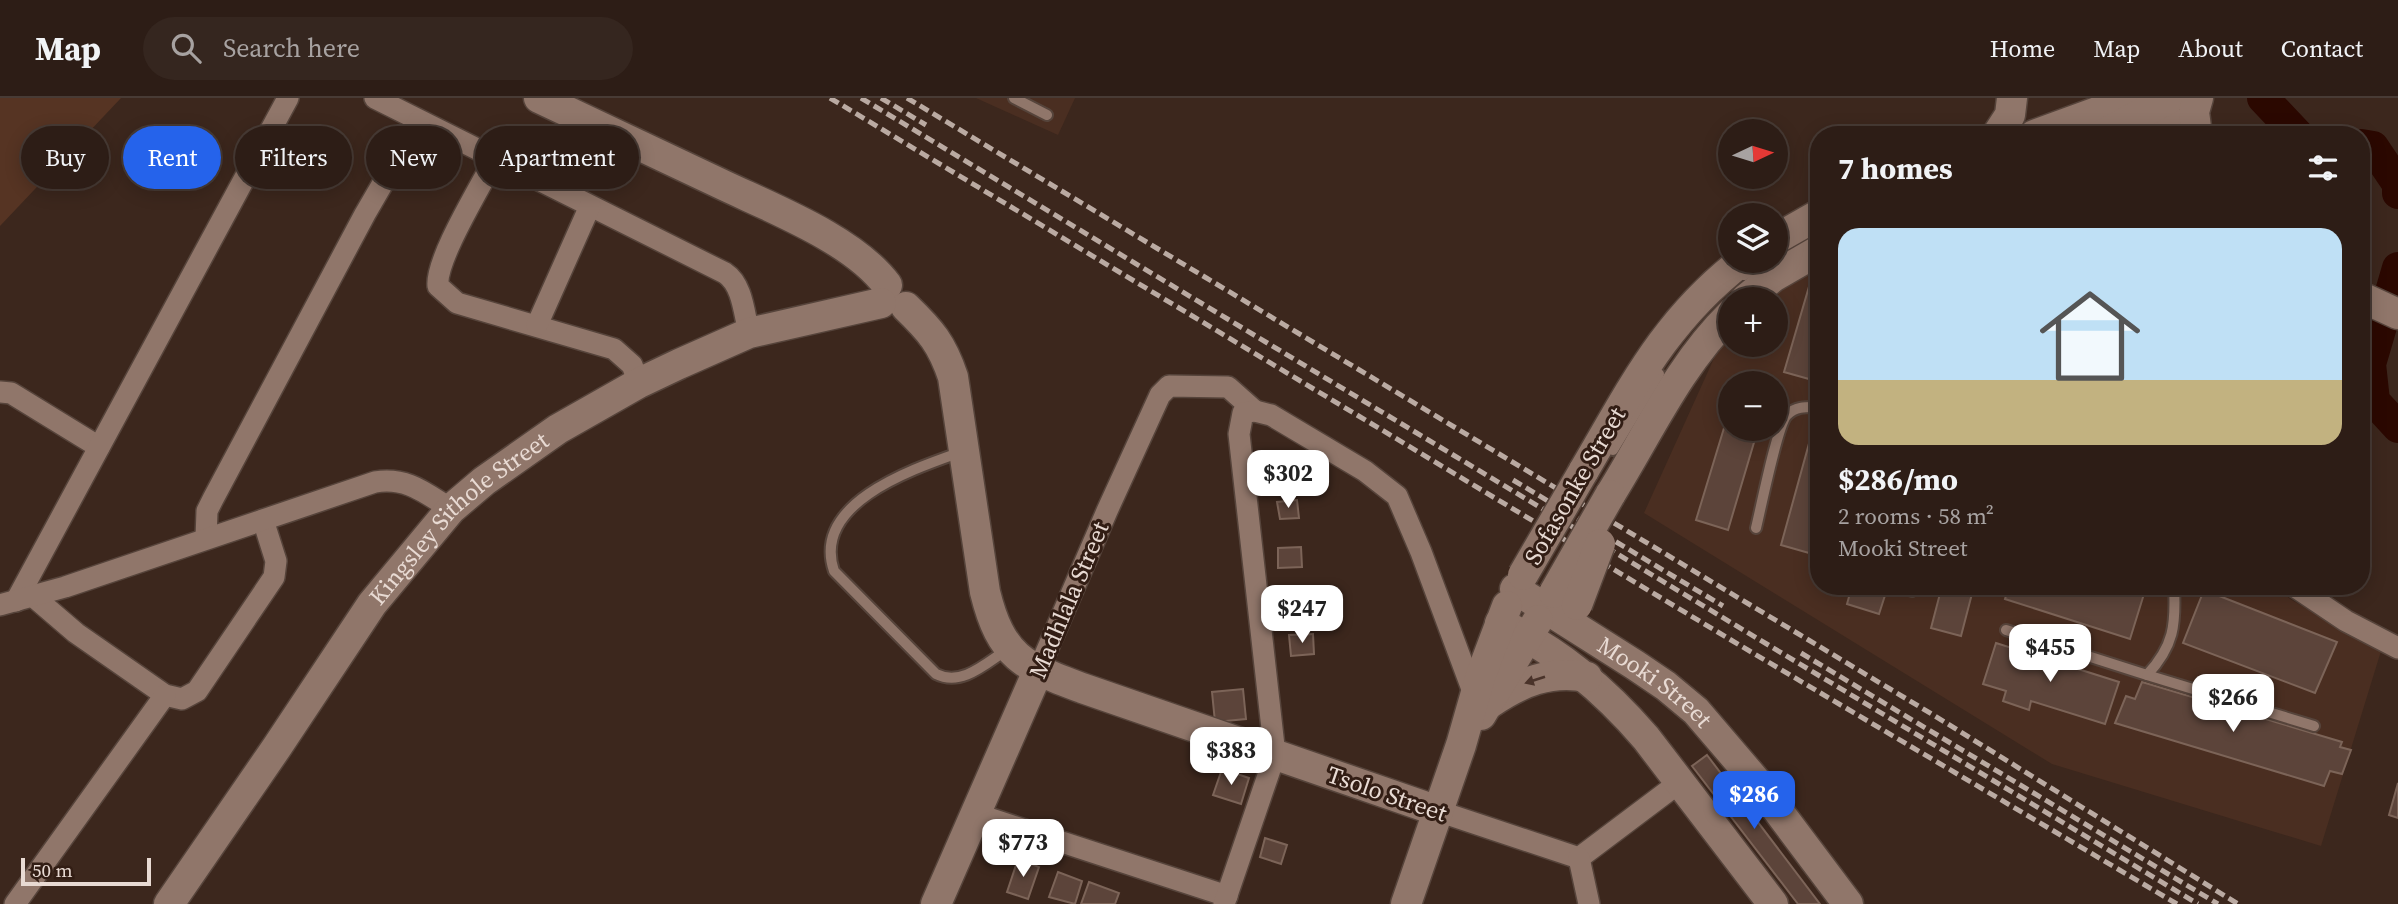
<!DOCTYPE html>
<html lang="en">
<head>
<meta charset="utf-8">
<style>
	body { margin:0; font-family:"Source Serif 4",serif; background:#35261f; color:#f1f3f6; height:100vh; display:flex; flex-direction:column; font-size:26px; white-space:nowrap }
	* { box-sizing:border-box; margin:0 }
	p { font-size:23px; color:#a7a2a1 }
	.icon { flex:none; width:38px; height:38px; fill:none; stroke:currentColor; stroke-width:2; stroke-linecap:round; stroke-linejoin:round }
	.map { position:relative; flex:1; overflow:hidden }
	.details { position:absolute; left:1810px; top:28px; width:560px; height:469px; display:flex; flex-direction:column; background:#2d1d16; border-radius:28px; box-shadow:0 4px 18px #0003,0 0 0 2px #483b35 }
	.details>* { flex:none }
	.banner { position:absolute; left:21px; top:28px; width:665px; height:63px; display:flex; gap:14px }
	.needle { width:46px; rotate:86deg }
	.controls { position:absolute; left:1718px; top:21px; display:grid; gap:14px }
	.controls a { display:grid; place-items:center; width:70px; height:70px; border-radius:50%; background:#2d1d16; box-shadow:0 4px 18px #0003,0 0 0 2px #483b35; font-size:35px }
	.scale { position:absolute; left:21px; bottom:18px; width:130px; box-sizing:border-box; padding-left:7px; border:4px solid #e8dad3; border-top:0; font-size:19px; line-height:24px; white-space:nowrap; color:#e8dad3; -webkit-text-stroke:5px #321d14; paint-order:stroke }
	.price { position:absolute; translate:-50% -60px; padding:0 16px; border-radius:14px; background:#fff; color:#222; font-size:23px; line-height:46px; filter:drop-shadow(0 2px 4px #0008) }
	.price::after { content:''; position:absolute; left:50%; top:42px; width:21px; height:16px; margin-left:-10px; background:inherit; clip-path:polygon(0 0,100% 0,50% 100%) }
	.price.selected { background:#2563eb; color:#fff }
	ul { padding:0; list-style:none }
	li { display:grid; align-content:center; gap:14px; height:371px; padding:0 28px }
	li+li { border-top:2px solid #483b35 }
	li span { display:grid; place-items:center; height:217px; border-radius:21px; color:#555 }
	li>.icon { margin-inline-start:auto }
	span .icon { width:126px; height:126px; fill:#fffc; stroke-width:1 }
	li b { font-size:30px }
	h2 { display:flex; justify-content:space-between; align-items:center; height:84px; padding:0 28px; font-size:30px }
	.tag { padding:0 24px; border-radius:32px; background:#2d1d16; box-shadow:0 4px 18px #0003,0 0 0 2px #483b35; font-size:24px; line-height:63px }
	.tag.selected { background:#2563eb; color:#fff }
	header { display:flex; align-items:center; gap:42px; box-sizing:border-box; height:98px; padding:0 35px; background:#2d1d16; border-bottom:2px solid #483b35 }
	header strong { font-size:33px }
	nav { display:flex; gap:38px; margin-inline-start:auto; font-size:24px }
	.search { width:490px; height:63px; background:#35261f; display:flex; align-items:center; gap:18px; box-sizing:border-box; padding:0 24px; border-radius:38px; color:#a7a2a1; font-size:26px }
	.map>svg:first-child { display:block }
	.built { fill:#4a2e21; fill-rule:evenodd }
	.green { fill:#563423 }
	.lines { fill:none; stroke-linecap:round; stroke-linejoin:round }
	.river { stroke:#2b0800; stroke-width:32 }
	.building { fill:#5c443a; stroke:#7c6458; stroke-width:2 }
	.lane-casing { stroke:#56443b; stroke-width:14 }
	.street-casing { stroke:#56443b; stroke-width:24 }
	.secondary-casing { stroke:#56443b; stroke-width:33 }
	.lane { stroke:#90766a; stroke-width:10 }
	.street { stroke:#90766a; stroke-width:21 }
	.secondary { stroke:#90766a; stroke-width:30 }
	.rail { stroke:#baaaa2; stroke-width:5; stroke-dasharray:10 5; stroke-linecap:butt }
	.secondary-bridge-casing { stroke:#56443b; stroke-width:33; stroke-linecap:butt }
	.secondary-bridge { stroke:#90766a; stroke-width:30 }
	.oneway { fill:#4a332a }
	.labels { text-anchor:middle; stroke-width:6; stroke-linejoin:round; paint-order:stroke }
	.street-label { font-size:24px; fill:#e8dad3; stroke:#321d14 }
</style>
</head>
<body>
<header>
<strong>Map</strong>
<div class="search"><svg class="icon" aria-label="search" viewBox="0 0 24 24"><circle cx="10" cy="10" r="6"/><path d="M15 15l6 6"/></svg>Search here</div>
<nav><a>Home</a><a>Map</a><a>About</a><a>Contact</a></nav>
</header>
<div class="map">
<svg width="2398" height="806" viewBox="0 0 2398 806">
	<rect width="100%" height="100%" fill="#3c271d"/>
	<!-- built -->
	<g class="built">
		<polygon points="976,0 1075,0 1058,37"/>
		<path d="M1818,162V488H2276L2290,501L2381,553L2321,748L2052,666L1644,415L1725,236L1731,232V247H1776V201H1769ZM1731,285H1776V331H1731Z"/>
	</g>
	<!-- green -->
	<polygon class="green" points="0,0 121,0 0,128"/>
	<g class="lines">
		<!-- river -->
		<g class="river">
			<polyline points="2263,0 2298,37"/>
			<polyline points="2361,47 2373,49 2398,86 2398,95"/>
			<polyline points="2398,170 2370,266 2374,303 2398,329"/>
		</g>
	</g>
	<!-- building -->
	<g class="building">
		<polygon points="1813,175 1818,176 1818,275 1816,283 1784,274"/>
		<polygon points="1731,307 1731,331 1758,331 1728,432 1696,422"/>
		<polygon points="1813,331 1818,332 1818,423 1809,455 1781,447"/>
		<polygon points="1288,355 1290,382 1267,383 1265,357"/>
		<polygon points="1297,402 1299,420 1280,421 1277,404"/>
		<polygon points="1301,449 1302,469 1278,470 1278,450"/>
		<polygon points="1302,488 1303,516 1290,517 1290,512 1281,512 1280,489"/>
		<polygon points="1852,488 1888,488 1879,516 1847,506"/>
		<polygon points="1942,488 1974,488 1961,538 1931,530"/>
		<polygon points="2009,488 2120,488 2144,496 2130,541 2005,501"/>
		<polygon points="2204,492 2337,544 2315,595 2183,545"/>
		<polygon points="1313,536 1314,556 1291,558 1289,537"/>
		<polygon points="1996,545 2119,584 2105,626 2031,603 2029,612 2003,603 2006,593 1983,586"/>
		<polygon points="2142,584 2342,644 2340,649 2351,652 2342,676 2330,673 2324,688 2115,625 2126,598 2135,601"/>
		<polygon points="1243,591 1246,621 1215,624 1212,594"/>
		<polygon points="1707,657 1820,806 1798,806 1692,668"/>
		<polygon points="1222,671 1249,680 1241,706 1213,697"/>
		<polygon points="2398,685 2398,720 2389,717"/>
		<polygon points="1265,740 1287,747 1281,766 1260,759"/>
		<polygon points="1018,761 1039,769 1028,801 1007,794"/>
		<polygon points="1058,774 1082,783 1075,806 1049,799"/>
		<polygon points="1089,784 1119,795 1115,806 1081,806"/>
	</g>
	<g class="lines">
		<defs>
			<g id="lane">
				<polyline points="1014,0 1047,17"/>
				<polyline points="1744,177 1765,163"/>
				<polyline points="1613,352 1659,276"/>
				<path d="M961,354C913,371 811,405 834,473L936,576C962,589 986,565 1008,551"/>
				<path d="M1756,430C1761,410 1777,328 1787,317C1796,308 1807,309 1818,309"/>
				<polyline points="1912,493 1913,488"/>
				<path d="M2006,532L2147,577C2174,548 2176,527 2174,488"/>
				<polyline points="2147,577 2314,628"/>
			</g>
			<g id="street">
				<path d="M375,0L725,175C743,187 744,216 749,235"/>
				<path d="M494,62C481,88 435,162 438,188L457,205L614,251L632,267L639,285"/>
				<polyline points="537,227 590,108"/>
				<polyline points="0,294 11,295 99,349"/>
				<polyline points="206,440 207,413 213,401 365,116 419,23"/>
				<polyline points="2294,488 2346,523 2398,550"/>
				<polyline points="34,499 76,535 165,597 182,601 197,593 274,479 276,463 263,422"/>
				<polyline points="16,503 288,0"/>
				<path d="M0,507L65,489L375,384C408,379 425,395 451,411"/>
				<polyline points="1038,573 1107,413 1160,297 1169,288 1228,289 1255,313"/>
				<polyline points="1438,713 1579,760 1680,684"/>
				<polyline points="976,716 1227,798"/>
				<polyline points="1579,760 1589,806"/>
				<polyline points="15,806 165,597"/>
				<polyline points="1224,806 1275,657 1239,336 1243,315 1255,313 1271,317 1365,373 1397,398 1421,454 1475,599"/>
			</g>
			<g id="secondary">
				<path d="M539,0C599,28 659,57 719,85C771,110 853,141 887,187"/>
				<polyline points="2143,0 2186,37"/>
				<polyline points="1997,37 2010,17 2012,0"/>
				<polyline points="2034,37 2097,14 2149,0"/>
				<polyline points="2102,37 2170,0"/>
				<polyline points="2197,37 2194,14 2198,0"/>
				<polyline points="1776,141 1818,117"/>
				<polyline points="2361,199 2398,216"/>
				<polyline points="1746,201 1773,179 1818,153"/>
				<path d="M906,209C931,233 942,246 953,279L985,494C1001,559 1023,568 1082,590L1438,713"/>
				<path d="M1583,374C1632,291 1664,223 1742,163"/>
				<path d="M1610,397C1648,336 1679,267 1731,216"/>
				<path id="s1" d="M1515,491L1635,567L1666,588L1696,613L1755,682L1848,806"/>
				<path d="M1500,525C1559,554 1603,590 1646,640L1773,806"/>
				<path d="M1490,605C1521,584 1550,572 1587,579"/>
				<polyline points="1481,617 1538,522"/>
				<path id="s2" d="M169,806L277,649L372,506L451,411L484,383L558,331L639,285L679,266L749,235L881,205"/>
				<polyline points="936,806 1038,573"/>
				<polyline points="1406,806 1461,647 1481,577 1507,508"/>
			</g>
		</defs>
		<!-- lane casing -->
		<use href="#lane" class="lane-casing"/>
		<!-- street casing -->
		<use href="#street" class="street-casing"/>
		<!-- secondary casing -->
		<use href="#secondary" class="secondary-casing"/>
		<!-- lane -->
		<use href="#lane" class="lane"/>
		<!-- street -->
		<use href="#street" class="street"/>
		<!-- secondary -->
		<use href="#secondary" class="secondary"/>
		<!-- rail -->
		<g class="rail">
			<polyline points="830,0 1731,542 2177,806"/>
			<polyline points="861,0 2198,806"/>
			<polyline points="881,0 926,27"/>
			<polyline points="907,0 1935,618 2238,806"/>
			<polyline points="1513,382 1723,508"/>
			<polyline points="1801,555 2218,806"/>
		</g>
		<defs>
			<g id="secondary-bridge">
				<polyline points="1523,477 1583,374"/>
				<polyline points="1554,495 1610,397"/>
				<polyline points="1577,507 1600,446"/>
			</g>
		</defs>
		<!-- secondary-bridge casing -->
		<use href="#secondary-bridge" class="secondary-bridge-casing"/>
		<!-- secondary-bridge -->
		<use href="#secondary-bridge" class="secondary-bridge"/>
	</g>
	<!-- one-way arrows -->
	<defs><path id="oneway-solid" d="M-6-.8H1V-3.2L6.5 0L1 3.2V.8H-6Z" transform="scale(1.75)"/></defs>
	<use class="oneway" href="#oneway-solid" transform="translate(1535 582) rotate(162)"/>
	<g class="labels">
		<!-- street labels -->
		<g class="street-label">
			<text transform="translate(1575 388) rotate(-60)" y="8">Sofasonke Street</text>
			<text dy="8" stroke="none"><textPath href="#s2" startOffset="485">Kingsley Sithole Street</textPath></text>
			<text transform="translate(1069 502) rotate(-67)" y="8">Madhlala Street</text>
			<text dy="8" stroke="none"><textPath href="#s1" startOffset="168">Mooki Street</textPath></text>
			<text transform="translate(1387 696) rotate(19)" y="8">Tsolo Street</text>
		</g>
	</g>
</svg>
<div class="controls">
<a><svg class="needle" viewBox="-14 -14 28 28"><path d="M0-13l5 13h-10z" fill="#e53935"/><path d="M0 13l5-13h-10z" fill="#a7a2a1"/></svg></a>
<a><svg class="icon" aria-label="layers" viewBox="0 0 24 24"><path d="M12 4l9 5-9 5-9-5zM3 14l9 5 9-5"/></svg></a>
<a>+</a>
<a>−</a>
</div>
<div class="scale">50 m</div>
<b class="price" style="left:1288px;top:412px">$302</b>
<b class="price" style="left:1302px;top:547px">$247</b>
<b class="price" style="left:2050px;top:586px">$455</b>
<b class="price" style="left:2233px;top:636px">$266</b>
<b class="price" style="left:1231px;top:689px">$383</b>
<b class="price selected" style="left:1754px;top:733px">$286</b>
<b class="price" style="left:1023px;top:781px">$773</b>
<div class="banner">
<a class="tag">Buy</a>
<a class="tag selected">Rent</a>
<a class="tag">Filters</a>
<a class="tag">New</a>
<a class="tag">Apartment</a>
</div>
<section class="details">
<h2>7 homes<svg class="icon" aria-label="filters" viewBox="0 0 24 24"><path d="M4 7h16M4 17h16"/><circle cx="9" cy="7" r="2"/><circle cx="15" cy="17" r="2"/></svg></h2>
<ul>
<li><span style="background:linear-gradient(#bfe0f5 70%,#c2b280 0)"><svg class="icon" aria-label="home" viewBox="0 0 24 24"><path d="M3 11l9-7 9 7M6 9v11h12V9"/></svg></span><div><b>$286/mo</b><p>2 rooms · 58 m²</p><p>Mooki Street</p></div></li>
</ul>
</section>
</div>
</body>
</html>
